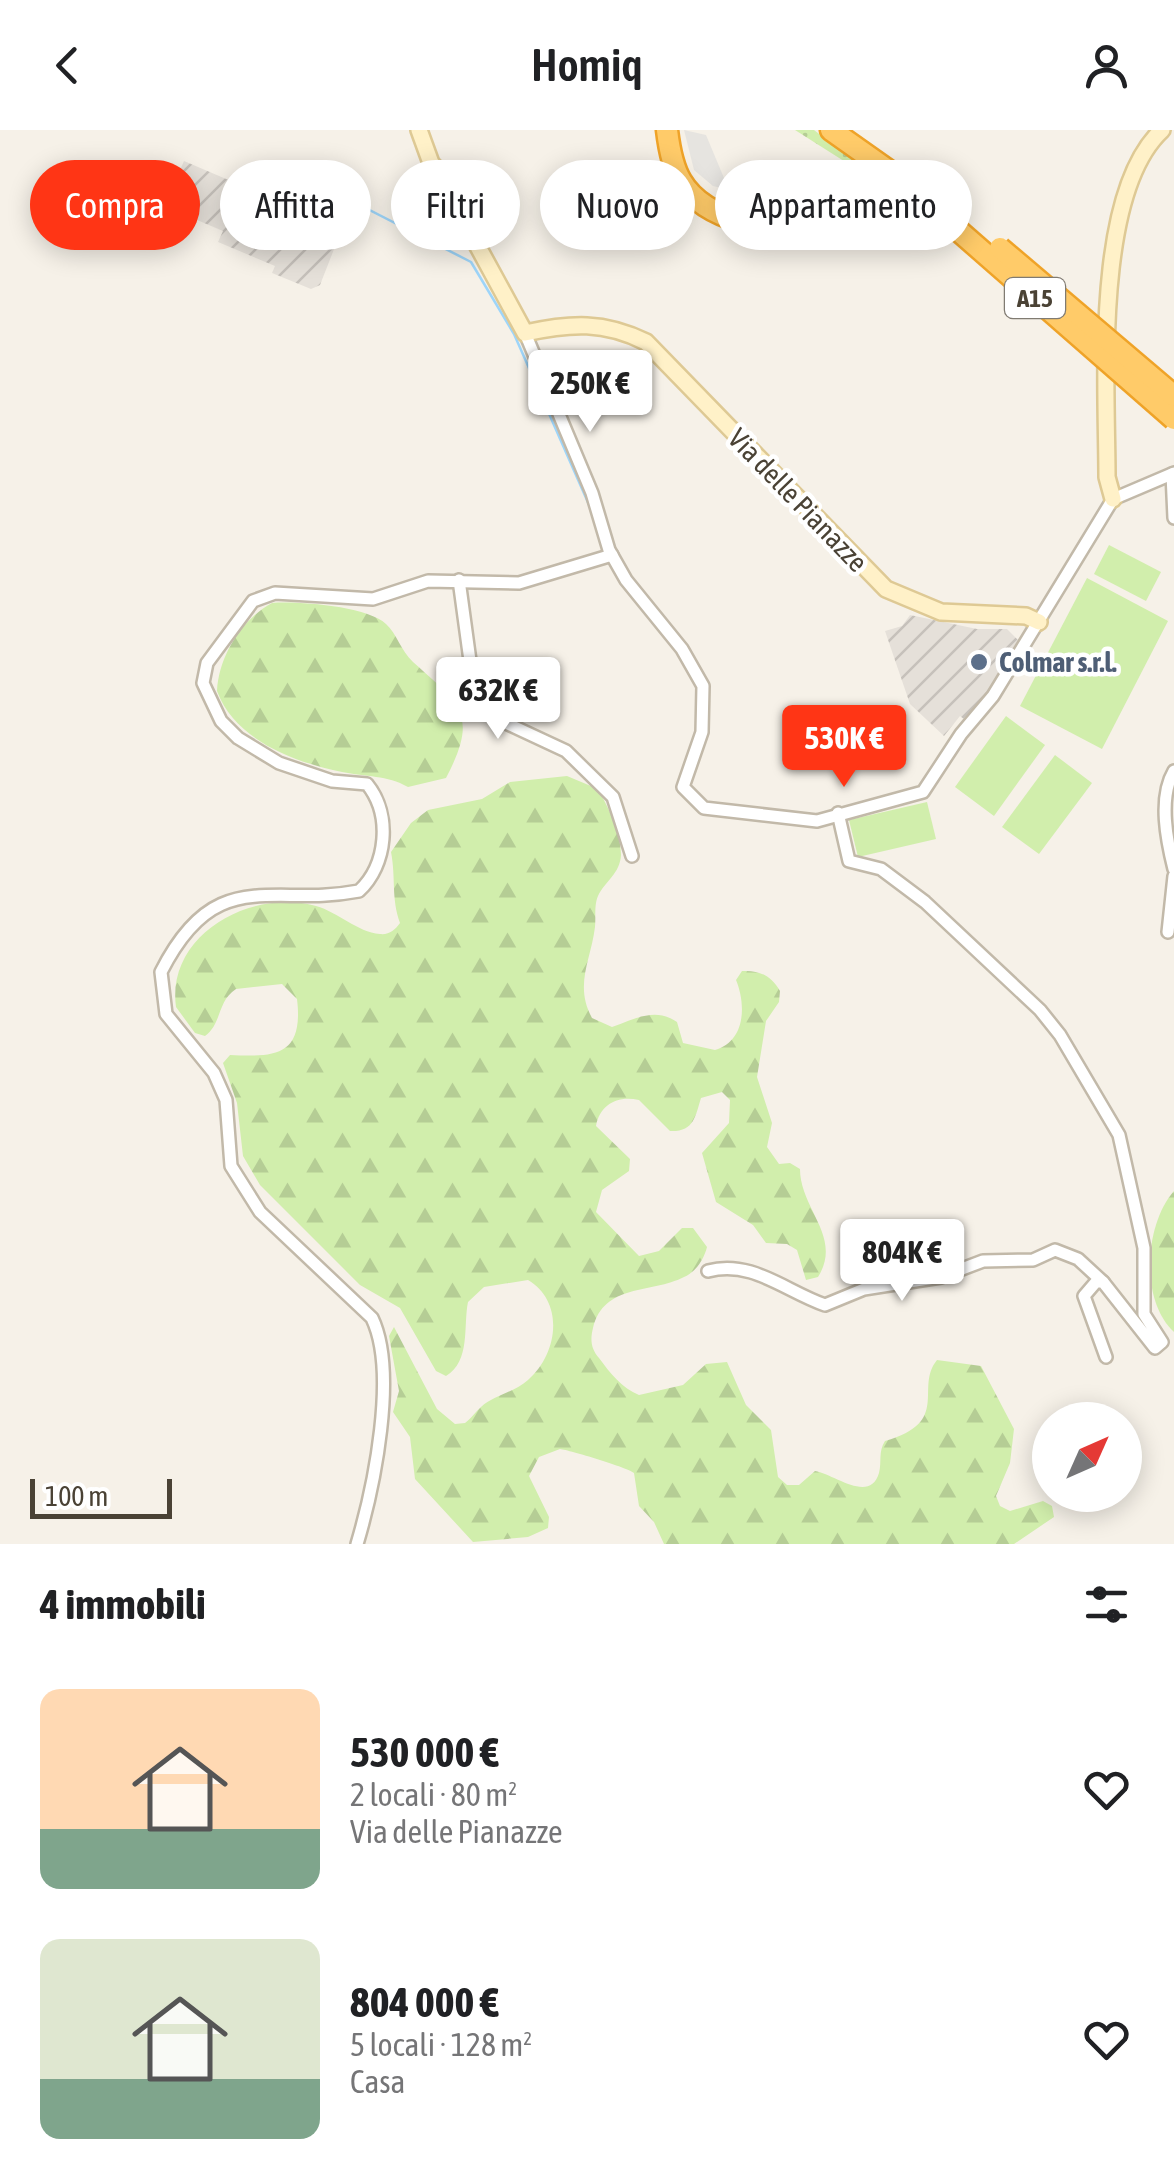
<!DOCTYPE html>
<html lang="it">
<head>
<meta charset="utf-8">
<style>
	body { margin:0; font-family:"Asap Condensed",sans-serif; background:#f2f2f2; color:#202124; height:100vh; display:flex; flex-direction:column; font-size:38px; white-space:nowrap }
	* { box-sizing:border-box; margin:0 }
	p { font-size:32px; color:#757577 }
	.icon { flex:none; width:55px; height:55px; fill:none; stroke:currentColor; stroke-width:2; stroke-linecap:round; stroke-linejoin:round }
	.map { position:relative; height:1414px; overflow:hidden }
	.drawer { display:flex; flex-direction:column; background:#fff; flex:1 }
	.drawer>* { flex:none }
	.hud { position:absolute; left:30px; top:30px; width:1115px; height:90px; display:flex; gap:20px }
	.needle { width:65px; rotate:45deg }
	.controls { position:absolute; left:1032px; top:1272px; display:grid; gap:20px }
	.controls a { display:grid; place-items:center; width:110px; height:110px; border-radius:50%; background:#fff; box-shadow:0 5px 25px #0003; font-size:50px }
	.scale { position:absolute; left:30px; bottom:25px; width:142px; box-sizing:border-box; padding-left:10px; border:5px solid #4a4235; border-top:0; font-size:28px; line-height:35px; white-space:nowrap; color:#4a4235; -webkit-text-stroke:8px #fff; paint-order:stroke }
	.price { position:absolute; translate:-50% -85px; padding:0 22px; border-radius:10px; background:#fff; color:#222; font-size:32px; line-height:65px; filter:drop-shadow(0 2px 5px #0008) }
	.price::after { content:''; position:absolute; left:50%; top:60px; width:30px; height:22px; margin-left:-15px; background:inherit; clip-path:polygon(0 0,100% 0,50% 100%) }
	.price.on { background:#ff3515; color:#fff }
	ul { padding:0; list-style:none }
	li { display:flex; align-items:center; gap:30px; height:250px; padding:0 40px }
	li span { display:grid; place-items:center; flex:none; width:280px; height:200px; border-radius:20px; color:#555 }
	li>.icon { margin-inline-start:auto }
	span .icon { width:120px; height:120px; fill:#fffc; stroke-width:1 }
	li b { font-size:42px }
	h2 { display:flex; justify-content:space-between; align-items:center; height:120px; padding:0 40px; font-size:42px }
	.chip { padding:0 35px; border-radius:45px; background:#fff; box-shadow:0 5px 25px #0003; font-size:35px; line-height:90px }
	.chip.on { background:#ff3515; color:#fff }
	header { display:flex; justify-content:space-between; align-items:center; height:130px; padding:0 40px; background:#fff; font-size:45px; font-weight:600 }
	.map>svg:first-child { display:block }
	.industrial { fill:url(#industrial-furrows) }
	.grass { fill:url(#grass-dots) }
	.forest { fill:url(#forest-firs) }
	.pitch { fill:#d1eeac }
	.parking { fill:#e6e4e0 }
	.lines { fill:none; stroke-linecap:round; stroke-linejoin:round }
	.stream { stroke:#9ed5f9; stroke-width:2.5 }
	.street-casing { stroke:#c2b9a9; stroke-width:16 }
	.secondary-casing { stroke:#dec994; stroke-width:20 }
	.highway-casing { stroke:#efa328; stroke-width:25 }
	.street { stroke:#fff; stroke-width:11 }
	.secondary { stroke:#fff1c8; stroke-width:15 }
	.highway { stroke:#ffcb69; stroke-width:20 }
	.highway-bridge-casing { stroke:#efa328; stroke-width:25; stroke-linecap:butt }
	.highway-bridge { stroke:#ffcb69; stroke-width:20 }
	.service-dot { fill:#5c6f8a; stroke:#fff; stroke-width:4 }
	.labels { text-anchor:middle; stroke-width:9; stroke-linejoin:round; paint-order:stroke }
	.shield { fill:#fff; stroke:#807b72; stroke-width:2.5 }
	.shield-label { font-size:25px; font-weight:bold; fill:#4a4235 }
	.street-label { font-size:28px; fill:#4a4235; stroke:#fff }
	.service-label { font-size:28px; font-weight:bold; fill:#4e5e75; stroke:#fff; text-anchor:start }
</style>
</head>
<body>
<header><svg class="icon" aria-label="back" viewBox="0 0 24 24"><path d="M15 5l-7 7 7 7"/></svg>Homiq<svg class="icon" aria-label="person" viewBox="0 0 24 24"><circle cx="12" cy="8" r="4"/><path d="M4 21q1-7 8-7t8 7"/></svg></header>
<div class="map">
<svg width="1174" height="1414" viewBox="0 0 1174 1414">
	<defs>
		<pattern id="industrial-furrows" width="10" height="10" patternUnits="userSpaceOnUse" patternTransform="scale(2.5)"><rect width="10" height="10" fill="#e5e0d9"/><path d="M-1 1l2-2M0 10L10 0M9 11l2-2" fill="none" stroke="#c6c1bb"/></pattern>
		<pattern id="grass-dots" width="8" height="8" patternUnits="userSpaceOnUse" patternTransform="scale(2.5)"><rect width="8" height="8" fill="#d1eeac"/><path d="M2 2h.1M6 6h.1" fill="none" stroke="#b5cd95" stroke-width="1.8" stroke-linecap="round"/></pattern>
		<pattern id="forest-firs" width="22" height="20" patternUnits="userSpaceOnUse" patternTransform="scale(2.5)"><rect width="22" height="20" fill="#d1eeac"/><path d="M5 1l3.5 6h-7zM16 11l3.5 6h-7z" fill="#b5cd95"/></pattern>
	</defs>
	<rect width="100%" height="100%" fill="#f6f1e8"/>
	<!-- industrial -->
	<g class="industrial">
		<polygon points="184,31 332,94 338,109 320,155 311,159 272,143 275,136 218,112 223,101 164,76"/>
		<polygon points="910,485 977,499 1007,499 1018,510 979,576 965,590 960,586 944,606 910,574 885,501 902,496"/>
	</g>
	<!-- grass -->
	<polygon class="grass" points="795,0 814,0 910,73"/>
	<!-- forest -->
	<g class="forest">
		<path d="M272,473C297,471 367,476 386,494C397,504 401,521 413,532C461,575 479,585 446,648L408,657C387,645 366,647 342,642C294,632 235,610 217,561C219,526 241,490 272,473Z"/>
		<path d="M567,646L598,659C609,679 621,702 621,725C620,744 605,751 598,766C594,775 596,787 595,797C591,830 574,855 592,888L612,897C635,889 655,877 677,892L683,913L715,920C746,911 746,874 736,850L742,841C760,840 771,846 780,861L779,872L766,891L757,947L772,993L767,1017L779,1034L790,1033L800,1039C800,1079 843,1107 818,1147L806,1150L797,1120L787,1114L766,1113L753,1095L716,1072L702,1023L729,993L730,970L722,962L701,968C695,987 694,1002 670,1001L639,970C618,965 600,974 596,996L630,1029L629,1041L602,1060L596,1082L639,1126L659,1121L682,1098H693L707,1117C704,1129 696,1142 684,1147C651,1164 604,1153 593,1198C590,1210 591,1219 599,1228C610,1243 622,1258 639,1265L683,1255L706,1234L727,1232L746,1275L771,1300L778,1347L787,1355H799L815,1341C834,1344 870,1374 879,1343C882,1331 878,1322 885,1311C952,1292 914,1258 937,1230L981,1236L1014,1299L1010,1333L996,1366L1000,1376L1010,1381L1043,1371L1052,1376L1054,1387L1014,1414H664L654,1392L639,1376L634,1343C629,1338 569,1320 560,1319L539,1327L529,1346L549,1387L548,1398L528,1407L473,1412L415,1349L410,1307L393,1282L399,1261L389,1206L394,1197L437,1279L455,1294L465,1293C472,1288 475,1282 481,1277C494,1265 515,1262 528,1250C558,1224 565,1172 528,1150L484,1157L468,1172C463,1196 471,1231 446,1246L436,1241L400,1178L360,1155L260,1055L243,1026L237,973L223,933L230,925C274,927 304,927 297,869L282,854L236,859C217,871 222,894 205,906L195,903L176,877C166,804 252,758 316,776C338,782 357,802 380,804C389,805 395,800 400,793C391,768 396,748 391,722L411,693L428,680L482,669L510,652Z"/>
		<path d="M1174,1061V1202C1140,1171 1144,1095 1174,1061Z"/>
	</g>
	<!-- pitch -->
	<g class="pitch">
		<polygon points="1109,415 1161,442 1146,471 1094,444"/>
		<polygon points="1087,448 1168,491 1102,619 1020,576"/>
		<polygon points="1006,586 1045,615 994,686 955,657"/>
		<polygon points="1055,625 1092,653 1039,724 1002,697"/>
		<polygon points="927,672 936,709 858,727 849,690"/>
	</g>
	<!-- parking -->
	<polygon class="parking" points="684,0 706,5 729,60 713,56 694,40"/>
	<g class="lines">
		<!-- stream -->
		<g class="stream">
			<polyline points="309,49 471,132 514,204 590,377"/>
			<polyline points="1006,555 1033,511"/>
		</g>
		<defs>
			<g id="street">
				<polyline points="525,203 592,363 609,420 626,450 682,519 703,556 702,602 683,657 704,678 817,691 923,662 961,604 993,566 1113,369 1174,343"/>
				<polyline points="1172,344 1174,388"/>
				<polyline points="459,450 471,538 508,594 566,621 613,667 632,726"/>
				<path d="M1174,641C1158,668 1167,711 1174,739"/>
				<polyline points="838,683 849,731 881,739 925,772 1040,880 1060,905 1119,1005 1144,1118 1144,1184 1162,1212 1155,1218 1103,1152 1096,1152 1084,1166 1106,1227"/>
				<polyline points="1168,802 1174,746"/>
				<path d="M708,1141C751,1129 785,1161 825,1175L864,1159L941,1147L983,1131L1033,1130L1055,1120L1078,1129L1103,1152"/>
				<path d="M357,1414C374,1357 398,1242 372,1188L260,1082L231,1036L226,970L214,943L166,884L161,842C216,733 271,778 359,761C387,735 392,685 367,654L332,651L279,633L238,608L221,591L203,553L207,533L253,471L275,463L373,469L428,451L519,453L612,425"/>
			</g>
			<g id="secondary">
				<path d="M419,0L431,33L465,70L476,113L525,203C571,193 604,191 646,212L886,459L941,482L1026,486L1039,492"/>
				<path d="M1113,369L1107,347C1107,258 1093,64 1162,0"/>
			</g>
			<g id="highway">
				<path d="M667,0C669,17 672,36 681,51C705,92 778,105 821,98C865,90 902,63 944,92"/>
				<polyline points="831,0 896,46"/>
			</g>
		</defs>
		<!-- street casing -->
		<use href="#street" class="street-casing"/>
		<!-- secondary casing -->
		<use href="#secondary" class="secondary-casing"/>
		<!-- highway casing -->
		<use href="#highway" class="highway-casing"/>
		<!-- street -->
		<use href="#street" class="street"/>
		<!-- secondary -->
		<use href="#secondary" class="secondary"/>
		<!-- highway -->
		<use href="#highway" class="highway"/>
		<defs>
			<g id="highway-bridge">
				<polyline points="896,46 1174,289"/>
				<polyline points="1000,118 1174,266"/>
			</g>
		</defs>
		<!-- highway-bridge casing -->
		<use href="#highway-bridge" class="highway-bridge-casing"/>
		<!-- highway-bridge -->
		<use href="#highway-bridge" class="highway-bridge"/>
	</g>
	<!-- markers -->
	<circle class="service-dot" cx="979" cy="532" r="10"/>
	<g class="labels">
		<!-- shield labels -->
		<rect class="shield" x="1005" y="148" width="60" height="40" rx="8"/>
		<g class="shield-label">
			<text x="1035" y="177">A15</text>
		</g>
		<!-- street labels -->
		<g class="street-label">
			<text transform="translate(798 370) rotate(46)" y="10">Via delle Pianazze</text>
		</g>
		<!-- service labels -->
		<g class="service-label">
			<text x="999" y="542">Colmar s.r.l.</text>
		</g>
	</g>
</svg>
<div class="controls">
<a><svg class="needle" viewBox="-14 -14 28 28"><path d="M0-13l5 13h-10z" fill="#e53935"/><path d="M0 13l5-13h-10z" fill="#757577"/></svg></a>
</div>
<div class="scale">100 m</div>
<b class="price" style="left:590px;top:305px">250K €</b>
<b class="price" style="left:498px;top:612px">632K €</b>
<b class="price on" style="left:844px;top:660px">530K €</b>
<b class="price" style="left:902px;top:1174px">804K €</b>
<div class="hud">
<a class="chip on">Compra</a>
<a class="chip">Affitta</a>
<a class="chip">Filtri</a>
<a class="chip">Nuovo</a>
<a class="chip">Appartamento</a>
</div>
</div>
<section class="drawer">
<h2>4 immobili<svg class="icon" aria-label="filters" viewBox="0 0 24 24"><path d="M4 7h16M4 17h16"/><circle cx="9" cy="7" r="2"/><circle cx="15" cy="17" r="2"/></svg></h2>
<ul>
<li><span style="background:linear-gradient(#ffd9b3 70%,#7fa58c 0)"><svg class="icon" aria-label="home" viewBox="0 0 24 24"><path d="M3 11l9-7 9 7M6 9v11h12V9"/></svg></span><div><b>530 000 €</b><p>2 locali · 80 m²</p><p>Via delle Pianazze</p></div><svg class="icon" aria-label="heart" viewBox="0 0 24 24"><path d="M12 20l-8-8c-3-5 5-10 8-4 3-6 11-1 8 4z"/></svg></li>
<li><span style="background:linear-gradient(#dfe7d0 70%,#7fa58c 0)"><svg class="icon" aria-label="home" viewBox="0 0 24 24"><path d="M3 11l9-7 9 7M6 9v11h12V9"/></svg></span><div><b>804 000 €</b><p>5 locali · 128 m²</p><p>Casa</p></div><svg class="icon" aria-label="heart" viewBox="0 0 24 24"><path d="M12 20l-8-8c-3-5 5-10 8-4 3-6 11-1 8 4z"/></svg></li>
</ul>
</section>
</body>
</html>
